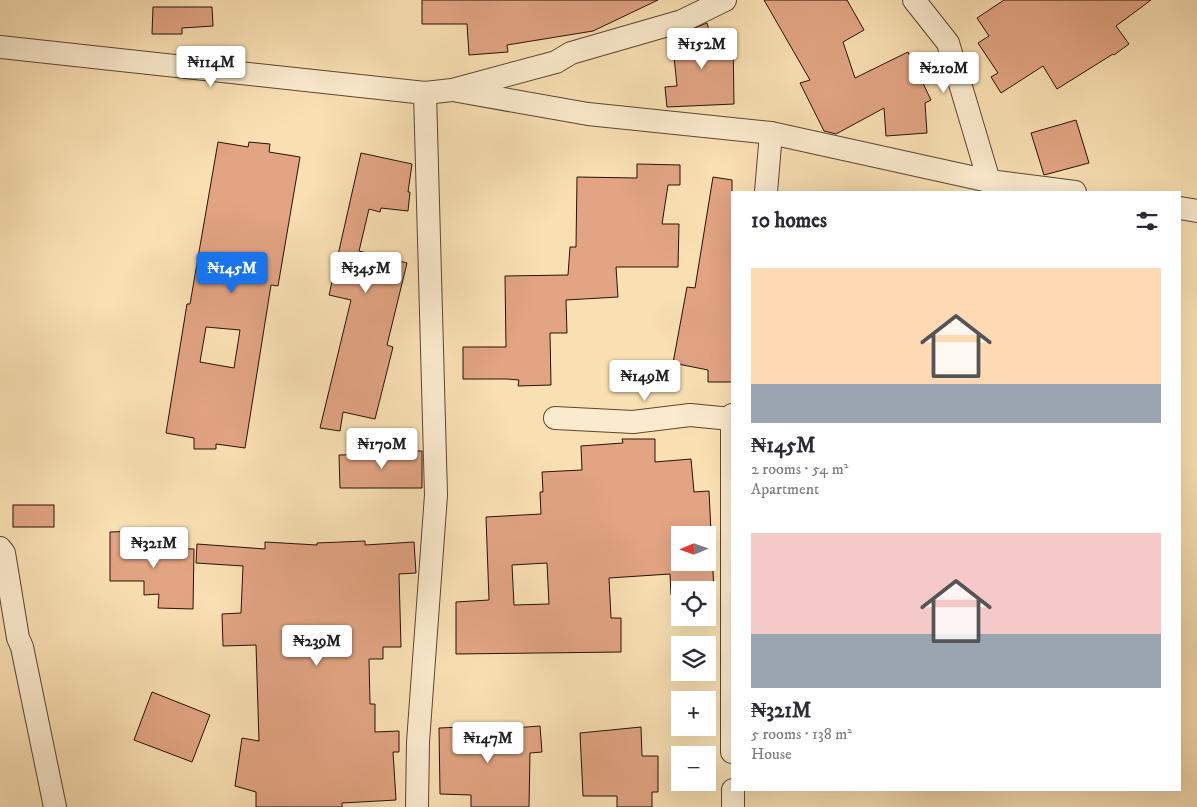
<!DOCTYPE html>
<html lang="en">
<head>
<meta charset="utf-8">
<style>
	body { margin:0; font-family:"IM FELL DW Pica",serif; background:#f2f2f3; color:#2b2b33; height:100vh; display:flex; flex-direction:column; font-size:19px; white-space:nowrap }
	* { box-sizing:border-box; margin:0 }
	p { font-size:16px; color:#7c7c81 }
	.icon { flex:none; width:28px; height:28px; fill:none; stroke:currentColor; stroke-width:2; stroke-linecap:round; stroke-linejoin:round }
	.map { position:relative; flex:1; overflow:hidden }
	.panel { position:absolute; left:731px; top:191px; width:450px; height:600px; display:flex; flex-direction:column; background:#fff; border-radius:0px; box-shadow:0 5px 20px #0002 }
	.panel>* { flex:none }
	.needle { width:32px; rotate:268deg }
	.tools { position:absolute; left:671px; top:526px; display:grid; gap:10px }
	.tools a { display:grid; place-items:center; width:45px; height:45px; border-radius:0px; background:#fff; box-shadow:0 5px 20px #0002; font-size:25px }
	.price { position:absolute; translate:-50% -42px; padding:0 11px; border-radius:5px; background:#fff; color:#222; font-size:16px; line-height:32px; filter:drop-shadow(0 1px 2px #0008) }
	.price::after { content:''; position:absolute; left:50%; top:30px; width:15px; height:11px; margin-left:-8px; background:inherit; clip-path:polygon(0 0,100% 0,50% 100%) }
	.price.on { background:#1a73e8; color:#fff }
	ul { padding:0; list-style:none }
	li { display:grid; align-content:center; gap:10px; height:265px; padding:0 20px }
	li span { display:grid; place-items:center; height:155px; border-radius:0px; color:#555 }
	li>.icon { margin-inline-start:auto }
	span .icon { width:90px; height:90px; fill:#fffc; stroke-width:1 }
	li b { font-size:21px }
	h2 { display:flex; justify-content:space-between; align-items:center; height:60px; padding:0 20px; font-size:21px }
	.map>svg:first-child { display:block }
	.building { fill:#e2a483; stroke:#281105; fill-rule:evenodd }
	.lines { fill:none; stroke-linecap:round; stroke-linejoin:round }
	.minor-casing { stroke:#5c4530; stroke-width:24 }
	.minor { stroke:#fbebce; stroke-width:22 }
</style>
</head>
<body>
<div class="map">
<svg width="1197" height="807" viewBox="0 0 1197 807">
	<rect width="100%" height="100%" fill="#f9e0b3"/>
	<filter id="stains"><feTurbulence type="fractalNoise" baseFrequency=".004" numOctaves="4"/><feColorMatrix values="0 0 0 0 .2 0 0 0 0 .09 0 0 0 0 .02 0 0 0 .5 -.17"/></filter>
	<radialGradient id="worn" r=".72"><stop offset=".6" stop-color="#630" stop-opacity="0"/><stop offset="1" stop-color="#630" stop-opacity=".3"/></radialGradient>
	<!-- building -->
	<g class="building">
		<polygon points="422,0 658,0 593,31 507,45 508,52 469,55 467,24 422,24"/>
		<polygon points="764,0 847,0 864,30 843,42 855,78 908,52 931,100 925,103 927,133 886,136 884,108 836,134 824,131 800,83 810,80"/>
		<polygon points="1004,0 1151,0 1116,26 1129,44 1114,55 1113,54 1057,89 1043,66 1001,93 991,77 998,73 978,43 989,36 977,18"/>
		<polygon points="153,7 212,7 213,26 182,28 182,34 152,34"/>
		<polygon points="707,23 712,41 733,37 734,104 667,107 665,87 677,86 672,37"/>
		<polygon points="1076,120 1089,163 1044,175 1031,133"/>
		<path d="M218,142L248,147L249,142L270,144L269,152L300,157L278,286L271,285L245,448L216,444V449H194V438L166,433L187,304H190ZM206,327L240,330L234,368L200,362Z"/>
		<polygon points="361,153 412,164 408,192 410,192 408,211 381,208 380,212 369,209 359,251 407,263 387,345 393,347 375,419 343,412 340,431 320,428 351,300 329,295"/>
		<polygon points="637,164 680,165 680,185 668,185 662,224 679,224 678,267 616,267 618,297 566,300 567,333 550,333 551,385 518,386 519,380 507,379 463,379 463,347 506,347 505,276 568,275 570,247 576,247 577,177 637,178"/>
		<polygon points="713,177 732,180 732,382 708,382 708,370 673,363 687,287 695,288"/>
		<path d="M622,439H655V462L691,459L694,492L709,491L714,592L708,593V590H680V595H671L670,574L609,578L611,618H621V652L456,654V602L489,600L486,517L541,514L540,492H543L542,472L582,470L581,446L623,443ZM680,535H708V562H680ZM547,563L549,604L514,605L512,565Z"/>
		<polygon points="380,451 422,451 422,488 340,488 339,455 380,454"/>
		<rect x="13" y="505" width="41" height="22"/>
		<polygon points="139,531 139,544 155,543 156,548 194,549 193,609 158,608 159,594 144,595 144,581 110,581 110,532"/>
		<polygon points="365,541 365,545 414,542 416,573 399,574 401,647 383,647 383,659 369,659 370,704 375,704 375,732 399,731 399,752 393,752 396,800 342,803 342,807 256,807 256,792 235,786 242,738 259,741 256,645 223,646 222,614 241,613 243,566 196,563 197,544 265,549 265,542 317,545 317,543"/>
		<polygon points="152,692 210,715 192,762 134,740"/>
		<polygon points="487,726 487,730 540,726 542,752 530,753 529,807 471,807 471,795 440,794 439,728"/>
		<polygon points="641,727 642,756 658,756 658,792 652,792 652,807 617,807 617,796 583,796 580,733"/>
	</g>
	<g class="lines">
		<defs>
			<g id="minor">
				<polyline points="914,0 948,43 989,181"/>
				<polyline points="0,47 425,93 452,90 556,62 571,53 682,21 725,0"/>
				<polyline points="458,91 588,114 771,133 989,181 1075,192"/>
				<polyline points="766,192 771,133"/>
				<polyline points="1180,208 1197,211"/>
				<polyline points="732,415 732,752"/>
				<polyline points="555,418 633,422 690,415 731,419"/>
				<polyline points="0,548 4,553 18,638 22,647 55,807"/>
				<polyline points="733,790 733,807"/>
				<polyline points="417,807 418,742 436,495 425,93"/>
			</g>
		</defs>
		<!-- minor casing -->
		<use href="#minor" class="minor-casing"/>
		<!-- minor -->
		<use href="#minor" class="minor"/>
	</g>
	<rect width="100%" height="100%" filter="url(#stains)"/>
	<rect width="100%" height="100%" fill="url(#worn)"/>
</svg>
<div class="tools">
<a><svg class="needle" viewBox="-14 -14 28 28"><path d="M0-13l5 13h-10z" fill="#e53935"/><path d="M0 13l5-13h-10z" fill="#7c7c81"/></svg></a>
<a><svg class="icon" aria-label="locate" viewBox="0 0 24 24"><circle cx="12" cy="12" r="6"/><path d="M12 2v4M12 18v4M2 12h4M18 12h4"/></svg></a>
<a><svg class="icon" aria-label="layers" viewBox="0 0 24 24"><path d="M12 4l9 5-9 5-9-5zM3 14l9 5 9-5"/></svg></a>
<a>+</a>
<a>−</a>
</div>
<b class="price" style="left:702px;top:70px">₦152M</b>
<b class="price" style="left:211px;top:88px">₦114M</b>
<b class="price" style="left:944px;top:94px">₦210M</b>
<b class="price on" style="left:232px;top:294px">₦145M</b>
<b class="price" style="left:366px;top:294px">₦345M</b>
<b class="price" style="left:645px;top:402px">₦149M</b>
<b class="price" style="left:382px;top:470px">₦170M</b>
<b class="price" style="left:154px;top:569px">₦321M</b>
<b class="price" style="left:317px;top:667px">₦239M</b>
<b class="price" style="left:488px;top:764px">₦147M</b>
<section class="panel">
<h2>10 homes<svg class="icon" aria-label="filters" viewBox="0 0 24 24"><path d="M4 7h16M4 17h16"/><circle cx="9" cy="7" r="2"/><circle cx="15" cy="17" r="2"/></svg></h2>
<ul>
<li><span style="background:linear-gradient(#ffd9b3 75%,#9aa5b1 0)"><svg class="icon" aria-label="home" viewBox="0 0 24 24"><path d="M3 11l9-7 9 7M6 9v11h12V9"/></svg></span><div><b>₦145M</b><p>2 rooms · 54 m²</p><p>Apartment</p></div></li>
<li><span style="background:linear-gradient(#f6c9c9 65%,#9aa5b1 0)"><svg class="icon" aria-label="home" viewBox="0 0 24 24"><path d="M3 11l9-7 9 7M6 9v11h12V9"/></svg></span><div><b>₦321M</b><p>5 rooms · 138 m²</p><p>House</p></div></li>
</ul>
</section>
</div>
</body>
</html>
